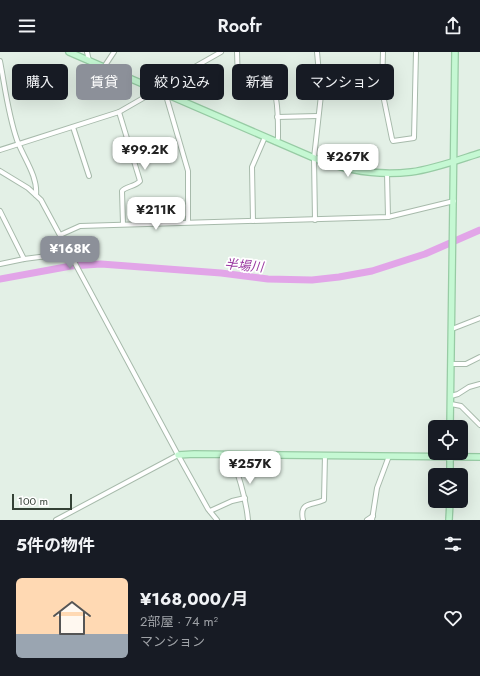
<!DOCTYPE html>
<html lang="ja">
<head>
<meta charset="utf-8">
<style>
	body { margin:0; font-family:Jost,"Noto Sans JP",sans-serif; background:#20242c; color:#f1f3f6; height:100vh; display:flex; flex-direction:column; font-size:15px; white-space:nowrap }
	* { box-sizing:border-box; margin:0 }
	p { font-size:13px; color:#9ea1a6 }
	.icon { flex:none; width:22px; height:22px; fill:none; stroke:currentColor; stroke-width:2; stroke-linecap:round; stroke-linejoin:round }
	.map { position:relative; height:468px; overflow:hidden }
	.details { display:flex; flex-direction:column; background:#171b24; flex:1 }
	.details>* { flex:none }
	.hud { position:absolute; left:12px; top:12px; width:456px; height:36px; display:flex; gap:8px }
	.fabs { position:absolute; left:428px; top:368px; display:grid; gap:8px }
	.fabs a { display:grid; place-items:center; width:40px; height:40px; border-radius:6px; background:#171b24; box-shadow:0 4px 16px #0002; font-size:20px }
	.scale { position:absolute; left:12px; bottom:10px; width:60px; box-sizing:border-box; padding-left:4px; border:2px solid #344136; border-top:0; font-size:11px; line-height:14px; white-space:nowrap; color:#344136; -webkit-text-stroke:3px #fff; paint-order:stroke }
	.price { position:absolute; translate:-50% -34px; padding:0 9px; border-radius:8px; background:#fff; color:#222; font-size:13px; line-height:26px; filter:drop-shadow(0 1px 2px #0008) }
	.price::after { content:''; position:absolute; left:50%; top:24px; width:12px; height:9px; margin-left:-6px; background:inherit; clip-path:polygon(0 0,100% 0,50% 100%) }
	.price.on { background:#8c9099; color:#fff }
	ul { padding:0; list-style:none }
	li { display:flex; align-items:center; gap:12px; height:100px; padding:0 16px }
	li span { display:grid; place-items:center; flex:none; width:112px; height:80px; border-radius:6px; color:#555 }
	li>.icon { margin-inline-start:auto }
	span .icon { width:48px; height:48px; fill:#fffc; stroke-width:1 }
	li b { font-size:17px }
	h2 { display:flex; justify-content:space-between; align-items:center; height:48px; padding:0 16px; font-size:17px }
	.pill { padding:0 14px; border-radius:6px; background:#171b24; box-shadow:0 4px 16px #0002; font-size:14px; line-height:36px }
	.pill.on { background:#8c9099; color:#fff }
	header { display:flex; justify-content:space-between; align-items:center; height:52px; padding:0 16px; background:#171b24; font-size:18px; font-weight:600 }
	.map>svg:first-child { display:block }
	.lines { fill:none; stroke-linecap:round; stroke-linejoin:round }
	.river { stroke:#e2a5e8; stroke-width:7 }
	.street-casing { stroke:#a7baab; stroke-width:6 }
	.secondary-casing { stroke:#97cba4; stroke-width:8 }
	.street { stroke:#fff; stroke-width:4 }
	.secondary { stroke:#c5f8d3; stroke-width:5.5 }
	.labels { text-anchor:middle; stroke-width:3.5; stroke-linejoin:round; paint-order:stroke }
	.water-label { font-size:13px; font-style:italic; fill:#9a39a1; stroke:#fff }
</style>
</head>
<body>
<header><svg class="icon" aria-label="menu" viewBox="0 0 24 24"><path d="M4 6h16M4 12h16M4 18h16"/></svg>Roofr<svg class="icon" aria-label="share" viewBox="0 0 24 24"><path d="M12 15V3M7 8l5-5 5 5M5 13v7h14v-7"/></svg></header>
<div class="map">
<svg width="480" height="468" viewBox="0 0 480 468">
	<rect width="100%" height="100%" fill="#e3f0e6"/>
	<g class="lines">
		<!-- river -->
		<polyline class="river" points="0,227 71,214 101,212 221,221 268,227 312,228 339,225 372,219 425,202 480,178"/>
		<defs>
			<g id="street">
				<polyline points="87,0 89,9"/>
				<path d="M237,0L238,31C246,33 261,29 269,32C279,36 278,76 278,86L276,90"/>
				<polyline points="383,0 382,38 392,87 393,89 414,86 416,0"/>
				<path d="M0,9C5,35 8,62 17,88C23,105 38,124 36,143"/>
				<polyline points="104,15 114,0"/>
				<polyline points="159,39 161,36 184,21 221,0"/>
				<polyline points="168,43 167,47 188,119 188,170"/>
				<path d="M119,60L140,129C135,135 126,134 122,139L123,172"/>
				<polyline points="277,65 318,64"/>
				<polyline points="73,75 89,124"/>
				<polyline points="0,98 119,60 152,41 155,37"/>
				<polyline points="0,119 28,136 41,148 178,403 208,457 217,468"/>
				<polyline points="387,121 388,165"/>
				<polyline points="0,159 24,207"/>
				<polyline points="315,168 314,106 321,43 317,0"/>
				<polyline points="253,169 252,115 265,85"/>
				<polyline points="60,183 80,174 388,165 454,149"/>
				<polyline points="0,212 24,207 70,201"/>
				<polyline points="452,277 480,266"/>
				<polyline points="451,312 466,312 480,305"/>
				<polyline points="451,344 458,342 469,335 480,332"/>
				<polyline points="451,352 461,354 480,373"/>
				<path d="M231,402C239,424 246,445 248,468"/>
				<polyline points="210,459 232,449 245,446"/>
				<polyline points="56,468 178,403"/>
				<path d="M303,468C299,449 312,454 324,448L325,403"/>
				<polyline points="367,468 373,464"/>
				<polyline points="372,468 377,436 389,404"/>
			</g>
			<g id="secondary">
				<path d="M69,0L314,106C344,118 378,124 411,120C434,117 458,108 480,101"/>
				<polyline points="450,375 455,0"/>
				<polyline points="178,403 194,402 480,405"/>
				<polyline points="450,423 450,401"/>
				<polyline points="449,468 450,449"/>
			</g>
		</defs>
		<!-- street casing -->
		<use href="#street" class="street-casing"/>
		<!-- secondary casing -->
		<use href="#secondary" class="secondary-casing"/>
		<!-- street -->
		<use href="#street" class="street"/>
		<!-- secondary -->
		<use href="#secondary" class="secondary"/>
	</g>
	<g class="labels">
		<!-- water labels -->
		<g class="water-label">
			<text transform="translate(244 213) rotate(5)" y="5">半場川</text>
		</g>
	</g>
</svg>
<div class="fabs">
<a><svg class="icon" aria-label="locate" viewBox="0 0 24 24"><circle cx="12" cy="12" r="6"/><path d="M12 2v4M12 18v4M2 12h4M18 12h4"/></svg></a>
<a><svg class="icon" aria-label="layers" viewBox="0 0 24 24"><path d="M12 4l9 5-9 5-9-5zM3 14l9 5 9-5"/></svg></a>
</div>
<div class="scale">100 m</div>
<b class="price" style="left:145px;top:119px">¥99.2K</b>
<b class="price" style="left:348px;top:126px">¥267K</b>
<b class="price" style="left:156px;top:179px">¥211K</b>
<b class="price on" style="left:70px;top:218px">¥168K</b>
<b class="price" style="left:250px;top:433px">¥257K</b>
<div class="hud">
<a class="pill">購入</a>
<a class="pill on">賃貸</a>
<a class="pill">絞り込み</a>
<a class="pill">新着</a>
<a class="pill">マンション</a>
</div>
</div>
<section class="details">
<h2>5件の物件<svg class="icon" aria-label="filters" viewBox="0 0 24 24"><path d="M4 7h16M4 17h16"/><circle cx="9" cy="7" r="2"/><circle cx="15" cy="17" r="2"/></svg></h2>
<ul>
<li><span style="background:linear-gradient(#ffd9b3 70%,#9aa5b1 0)"><svg class="icon" aria-label="home" viewBox="0 0 24 24"><path d="M3 11l9-7 9 7M6 9v11h12V9"/></svg></span><div><b>¥168,000/月</b><p>2部屋 · 74 m²</p><p>マンション</p></div><svg class="icon" aria-label="heart" viewBox="0 0 24 24"><path d="M12 20l-8-8c-3-5 5-10 8-4 3-6 11-1 8 4z"/></svg></li>
</ul>
</section>
</body>
</html>
